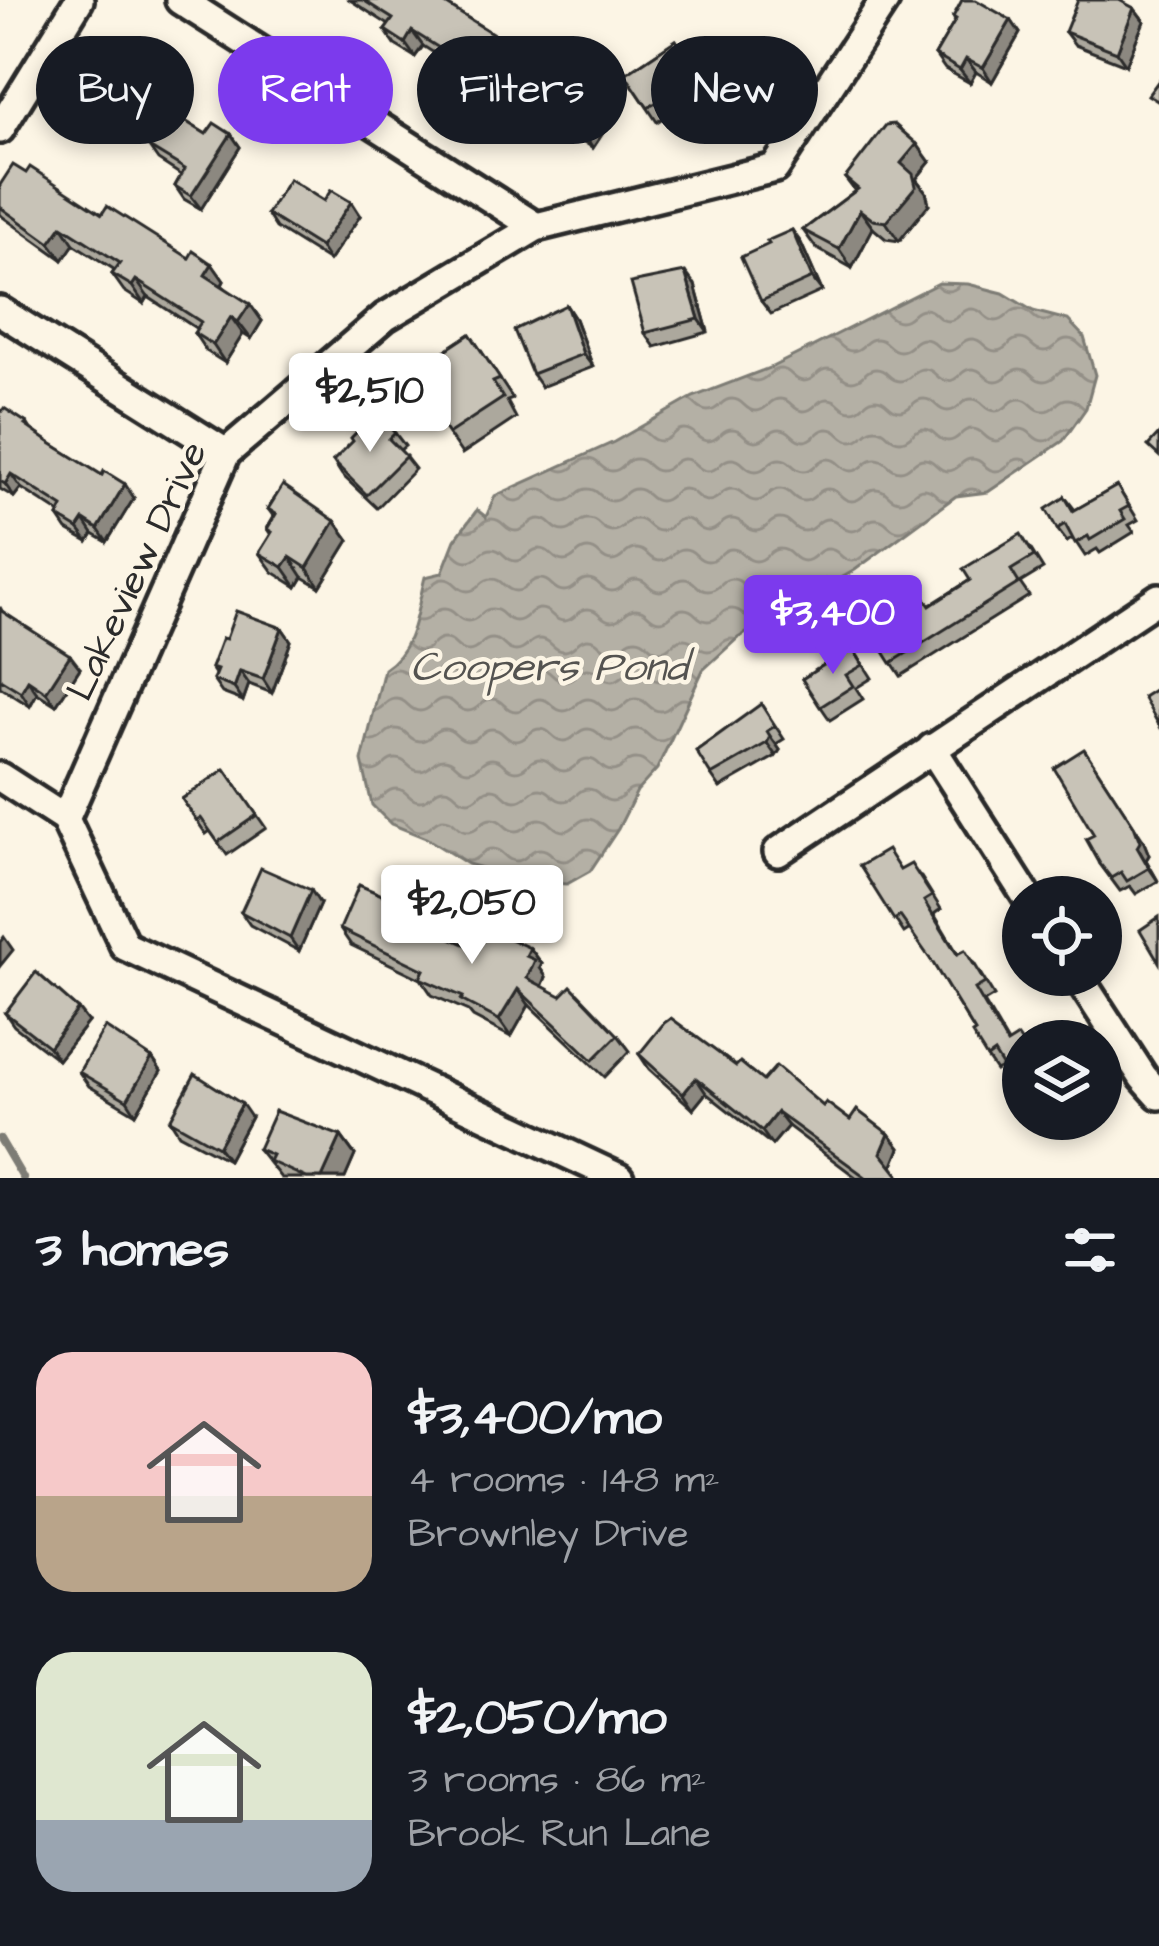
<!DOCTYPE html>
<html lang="en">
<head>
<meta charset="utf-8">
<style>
	body { margin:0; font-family:"Architects Daughter",sans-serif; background:#242831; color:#f1f3f6; height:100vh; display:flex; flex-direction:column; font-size:45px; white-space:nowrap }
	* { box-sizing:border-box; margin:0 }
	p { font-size:39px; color:#9ea1a6 }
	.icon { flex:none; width:66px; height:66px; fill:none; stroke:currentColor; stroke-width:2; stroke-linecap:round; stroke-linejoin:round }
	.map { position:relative; height:1178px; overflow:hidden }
	.drawer { display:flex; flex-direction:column; background:#171b24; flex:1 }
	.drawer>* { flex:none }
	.guide { position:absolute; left:36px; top:36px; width:1089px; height:108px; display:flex; gap:24px }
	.controls { position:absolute; left:1002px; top:876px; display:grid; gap:24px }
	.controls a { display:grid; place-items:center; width:120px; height:120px; border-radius:50%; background:#171b24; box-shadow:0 6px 18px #0003; font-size:60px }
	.price { position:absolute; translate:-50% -102px; padding:0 27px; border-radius:12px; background:#fff; color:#222; font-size:39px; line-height:78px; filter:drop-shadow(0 3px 6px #0008) }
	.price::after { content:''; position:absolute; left:50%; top:72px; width:36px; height:27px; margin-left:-18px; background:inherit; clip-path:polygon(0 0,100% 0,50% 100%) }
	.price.selected { background:#7c3aed; color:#fff }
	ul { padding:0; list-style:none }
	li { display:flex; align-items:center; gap:36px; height:300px; padding:0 36px }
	li span { display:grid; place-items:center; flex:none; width:336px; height:240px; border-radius:36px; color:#555 }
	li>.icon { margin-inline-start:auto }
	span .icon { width:144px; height:144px; fill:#fffc; stroke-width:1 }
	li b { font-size:51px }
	h2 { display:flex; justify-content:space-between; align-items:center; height:144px; padding:0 36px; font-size:51px }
	.pill { padding:0 42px; border-radius:54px; background:#171b24; box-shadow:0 6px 18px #0003; font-size:42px; line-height:108px }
	.pill.selected { background:#7c3aed; color:#fff }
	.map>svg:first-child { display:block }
	.water { fill:url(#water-waves); stroke:#7d7b74; stroke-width:3 }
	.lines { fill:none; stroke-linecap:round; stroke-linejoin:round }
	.stream { stroke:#7d7b74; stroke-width:8 }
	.street-casing { stroke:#2b2b2b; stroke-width:36 }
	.street { stroke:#fcf5e5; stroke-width:27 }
	.wall { fill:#aca89d; stroke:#2b2b2b; stroke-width:3 }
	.shaded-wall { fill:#8c8880; stroke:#2b2b2b; stroke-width:3 }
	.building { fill:#c8c3b7; stroke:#2b2b2b; stroke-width:3 }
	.labels { text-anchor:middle; stroke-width:9; stroke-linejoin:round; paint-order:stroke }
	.street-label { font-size:39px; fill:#2b2b2b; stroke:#fcf5e5 }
	.water-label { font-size:42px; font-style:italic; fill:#545350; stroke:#fcf5e5 }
</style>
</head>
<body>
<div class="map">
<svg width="1159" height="1178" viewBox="0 0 1159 1178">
	<defs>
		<pattern id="water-waves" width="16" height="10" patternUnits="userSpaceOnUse" patternTransform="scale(3)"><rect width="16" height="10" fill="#b4b0a5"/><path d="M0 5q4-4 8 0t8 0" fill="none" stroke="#938f87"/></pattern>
	</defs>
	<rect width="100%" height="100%" fill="#fcf5e5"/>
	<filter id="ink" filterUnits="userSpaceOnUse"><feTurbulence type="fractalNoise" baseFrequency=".00833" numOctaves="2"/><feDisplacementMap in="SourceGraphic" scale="24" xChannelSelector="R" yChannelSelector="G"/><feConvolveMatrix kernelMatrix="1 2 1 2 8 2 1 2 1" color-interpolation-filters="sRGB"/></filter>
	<g filter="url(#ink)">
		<!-- water -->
		<path class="water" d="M939,283L968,284L1003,293L1033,311L1068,320L1084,337L1095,375L1086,408L1063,441L988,492L956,496L855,570L738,638L703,670L657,769L637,791L618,829L590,871L567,884L533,882L468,864L426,838L391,824L372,805L362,761L384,669C415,649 416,612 425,577L442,573L455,540L477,510L486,517L495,496L614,442L693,397L772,367Z"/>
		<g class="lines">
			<!-- stream -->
			<polyline class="stream" points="0,1139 23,1178"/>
			<defs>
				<g id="street">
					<polyline points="180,0 536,227"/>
					<polyline points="0,129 79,0"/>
					<polyline points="0,311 226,453"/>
					<polyline points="932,748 1027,897"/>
					<polyline points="0,777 65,819 125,946 619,1178"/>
					<polyline points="65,819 226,453 385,317 536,227 775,168 885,0"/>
					<polyline points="778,852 1159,598"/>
					<polyline points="1077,975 1143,1077 1159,1095"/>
				</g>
			</defs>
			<!-- street casing -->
			<use href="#street" class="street-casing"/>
			<!-- street -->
			<use href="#street" class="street"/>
		</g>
		<!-- wall -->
		<g class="wall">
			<polygon points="350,0 439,0 538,62 606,98 616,113 593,148 552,121 545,120 539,129 496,102 493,107 474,94 464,80 467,74 423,46 415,57 395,45 385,30 389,25"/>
			<polygon points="1134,8 1144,21 1126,65 1075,45 1065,32"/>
			<polygon points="953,17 1011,20 1020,33 992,82 976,72 970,83 945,69 935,55 955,21"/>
			<polygon points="676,40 716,98 699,109 691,99 657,122 625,74"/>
			<polygon points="80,93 168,94 161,106 206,134 231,134 240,147 201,209 184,199 175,186 181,175 158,160 149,147 151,145 90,107"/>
			<polygon points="930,162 916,179 926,192 929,204 899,241 886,239 873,228 852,268 816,248 803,230 855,191 845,178"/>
			<polygon points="0,185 102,214 189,258 212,264 224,281 222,285 262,321 251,339 243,334 225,363 206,351 194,333 197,329 148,297 144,304 124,291 112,274 115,270 74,244 63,260 3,217 0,214"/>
			<polygon points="324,201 360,216 329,261 276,228 267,214"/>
			<polygon points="792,230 801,243 822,291 771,314 761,301 769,244"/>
			<polygon points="695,285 708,332 655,347 645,333"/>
			<polygon points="566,305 575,319 593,367 541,387 532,374"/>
			<polygon points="470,334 513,399 507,401 516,418 462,454 408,375"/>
			<polygon points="0,410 27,423 32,431 134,498 107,542 93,534 88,542 67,530 58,517 60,513 21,488 14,497 0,489"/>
			<polygon points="395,433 405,446 400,450 415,469 377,508 342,475 333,461"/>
			<polygon points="1117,486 1138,520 1129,525 1134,532 1100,553 1097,549 1085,556 1073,538 1067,542 1057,529 1065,497 1075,510"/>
			<polygon points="268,509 335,521 349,540 320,587 303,577 297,587 273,572 259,553 271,535 267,529 274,517"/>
			<polygon points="1030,548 1043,569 1020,583 1029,596 901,676 876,639 970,580"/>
			<polygon points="0,607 2,611 80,668 56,705 37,693 30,706 0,687"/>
			<polygon points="282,628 291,641 272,693 249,684 243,701 222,693 213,680 215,674 211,668 226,639"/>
			<polygon points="852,647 872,678 856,688 863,699 830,720 802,679"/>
			<polygon points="761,704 784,739 776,744 780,750 776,756 720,788 711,775"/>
			<polygon points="225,769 266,828 227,855 210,831 206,834 182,799"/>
			<polygon points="1143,840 1149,855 1146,860 1158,881 1136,894 1130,886 1120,891 1100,864"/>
			<polygon points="860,866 901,870 921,877 941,909 934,914 958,954 974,963 994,996 984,1002 1008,1043 1023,1044 1023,1097 1003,1067 996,1071 987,1058 975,1032 933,963 910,929 904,933"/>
			<polygon points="320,904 299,951 250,925 241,912"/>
			<polygon points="340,929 445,933 444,935 478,950 530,948 542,964 540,968 546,977 542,986 618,1035 630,1051 605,1077 529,1005 511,1037 473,1017 468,1011 432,995 421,979 351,945"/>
			<polygon points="5,1013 88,1022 58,1060 14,1026"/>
			<polygon points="639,1054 736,1066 763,1081 823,1106 850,1120 889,1134 900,1148 892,1167 901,1178 857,1178 788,1126 772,1145 706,1093 693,1109 649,1069"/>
			<polygon points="152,1058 161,1071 136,1114 89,1086 79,1072"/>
			<polygon points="251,1117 228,1160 179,1134 170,1120"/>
			<polygon points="341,1136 355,1155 345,1178 281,1178 258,1149"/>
		</g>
		<!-- shaded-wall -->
		<g class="shaded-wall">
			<polygon points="1134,8 1144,21 1126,65 1117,52"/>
			<polygon points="1011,20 1020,33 992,82 983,68"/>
			<polygon points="412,31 423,46 415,57 405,43"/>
			<polygon points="966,59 976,72 970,83 960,70"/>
			<polygon points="159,81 168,94 157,111 148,98"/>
			<polygon points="486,88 496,102 493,107 483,92"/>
			<polygon points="606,98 616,113 593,148 583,133"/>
			<polygon points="535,106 545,120 539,129 529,115"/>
			<polygon points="231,134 240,147 201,209 191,196"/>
			<polygon points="917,144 930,162 916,179 926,192 929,204 899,241 886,222 901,163"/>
			<polygon points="351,202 360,216 329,261 320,247"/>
			<polygon points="860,210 873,228 852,268 839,249"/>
			<polygon points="62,226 74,244 63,260 50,243"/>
			<polygon points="792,230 801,243 822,291 812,278"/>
			<polygon points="212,264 224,281 218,292 205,275"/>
			<polygon points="685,272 695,285 708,332 699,319"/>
			<polygon points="136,280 148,297 144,304 132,286"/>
			<polygon points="250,304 262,321 251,339 238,322"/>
			<polygon points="566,305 575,319 593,367 583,354"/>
			<polygon points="231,317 243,334 225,363 213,345"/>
			<polygon points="11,474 21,488 14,497 5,484"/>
			<polygon points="125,484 134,498 107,542 98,529"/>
			<polygon points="84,520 93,534 88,542 78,529"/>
			<polygon points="335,521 349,540 320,587 307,568"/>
			<polygon points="290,557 303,577 297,587 283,567"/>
			<polygon points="282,628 291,641 272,693 263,679"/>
			<polygon points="70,655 80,668 56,705 46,692"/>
			<polygon points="240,671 249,684 243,701 234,688"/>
			<polygon points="28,680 37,693 30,706 21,692"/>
			<polygon points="770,736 780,750 776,756 767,743"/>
			<polygon points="1084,749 1143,840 1149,855 1146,860 1158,881 1149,868"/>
			<polygon points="311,890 320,904 299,951 290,938"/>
			<polygon points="433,917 445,933 439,945 428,928"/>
			<polygon points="4,937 13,950 0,966 0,942"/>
			<polygon points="530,948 542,964 540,968 546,977 539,994 527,978 526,956"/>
			<polygon points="518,989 529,1005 511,1037 499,1020"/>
			<polygon points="78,1009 88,1022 58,1060 49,1047"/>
			<polygon points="152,1058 161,1071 136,1114 127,1100"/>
			<polygon points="696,1078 706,1093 693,1109 683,1094"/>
			<polygon points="242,1104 251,1117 228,1160 218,1147"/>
			<polygon points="777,1112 788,1126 772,1145 762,1131"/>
			<polygon points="889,1134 900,1148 892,1168 881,1153"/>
			<polygon points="341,1136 355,1155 345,1178 322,1178"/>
		</g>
		<!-- building -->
		<g class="building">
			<polygon points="363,0 439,0 538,62 541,57 606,98 583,133 542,106 535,106 529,115 486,88 483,92 464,80 471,68 412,31 405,43 385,30 393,19"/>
			<polygon points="962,0 976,0 1011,20 983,68 966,59 960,70 935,55 956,19 953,17"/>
			<polygon points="1078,0 1119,0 1134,8 1117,52 1065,32"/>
			<polygon points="676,40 706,85 689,96 682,85 648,108 625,74"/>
			<polygon points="106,52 159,81 148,98 206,134 214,123 231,134 191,196 175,186 185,169 149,147 154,139 80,93"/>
			<polygon points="1159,80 1159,102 1148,95"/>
			<polygon points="894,124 917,144 901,163 913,174 916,186 886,222 873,220 860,210 839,249 803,230 858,189 845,178 886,125"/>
			<polygon points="13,165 26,173 30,167 102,214 107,206 189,258 193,251 212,264 205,275 250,304 238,322 231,317 213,345 194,333 201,322 136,280 132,286 112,274 120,263 62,226 50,243 0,207 0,185"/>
			<polygon points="289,179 324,201 331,190 351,202 320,247 267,214"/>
			<polygon points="792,230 812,278 761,301 741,257 769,244 767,241"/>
			<polygon points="685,272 699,319 645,333 631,283"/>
			<polygon points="566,305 583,354 532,374 514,330"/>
			<polygon points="470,334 500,379 493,382 503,398 448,434 408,375"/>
			<polygon points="4,408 27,423 25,425 49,442 102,475 104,471 125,484 98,529 84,520 78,529 58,517 63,507 11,474 5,484 0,481 0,410 2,411"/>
			<polygon points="375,413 395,433 389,439 406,456 367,495 333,461 353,441 351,438"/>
			<polygon points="1159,434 1159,456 1148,446"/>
			<polygon points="283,485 335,521 307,568 290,557 283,567 259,553 272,532 267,529 276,514 268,509"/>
			<polygon points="1117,486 1129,506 1120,511 1125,519 1090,540 1088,536 1075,543 1065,524 1057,529 1046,509 1065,497 1073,511"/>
			<polygon points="1021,534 1034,556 1011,570 1019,583 891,663 876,639 900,624 895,615 924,597 930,606 970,580 963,569"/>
			<polygon points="0,610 70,655 46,692 28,680 21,692 0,679"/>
			<polygon points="236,611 282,628 263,679 240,671 234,688 213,680 217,670 211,668 222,638 226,639"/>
			<polygon points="852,647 863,665 846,675 853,686 820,707 802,679"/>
			<polygon points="1159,687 1159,725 1143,697"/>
			<polygon points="761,704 775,726 767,731 770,736 767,743 711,775 696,751"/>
			<polygon points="1084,749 1134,826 1140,842 1137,847 1149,868 1127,881 1121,872 1111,878 1100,864 1086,839 1094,835 1054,768"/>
			<polygon points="225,769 257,815 218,842 201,818 197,821 182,799"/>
			<polygon points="887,850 900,870 911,864 932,896 924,901 957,954 965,950 985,983 975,989 1007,1044 1018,1037 1023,1044 1023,1080 1014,1085 994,1053 987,1058 972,1034 975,1032 933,963 900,916 894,920 860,866"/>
			<polygon points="261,868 311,890 290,938 241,912"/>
			<polygon points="359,885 433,917 428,928 478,950 484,935 490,938 492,931 530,948 526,956 535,960 527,978 561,996 571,986 618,1035 593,1060 518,989 499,1020 461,1000 463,997 420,978 424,970 340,929"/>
			<polygon points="1159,917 1159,962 1140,930"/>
			<polygon points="36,972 78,1009 49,1047 5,1013"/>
			<polygon points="671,1018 736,1066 740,1062 763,1081 776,1066 823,1106 826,1102 850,1120 857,1110 889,1134 881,1153 901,1178 867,1178 777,1112 762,1131 696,1078 683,1094 639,1054 664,1023"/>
			<polygon points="105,1027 152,1058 127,1100 79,1072"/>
			<polygon points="195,1074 242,1104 218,1147 170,1120"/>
			<polygon points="275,1111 341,1136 322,1178 307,1178 269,1161 272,1155 258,1149"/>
		</g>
	</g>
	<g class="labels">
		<!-- street labels -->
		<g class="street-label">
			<text transform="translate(135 570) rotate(-65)" y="14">Lakeview Drive</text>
		</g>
		<!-- water labels -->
		<g class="water-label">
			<text x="549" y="680">Coopers Pond</text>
		</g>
	</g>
</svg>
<div class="controls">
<a><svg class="icon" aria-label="locate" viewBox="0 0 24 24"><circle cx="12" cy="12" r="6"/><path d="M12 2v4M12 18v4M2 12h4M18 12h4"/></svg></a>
<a><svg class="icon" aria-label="layers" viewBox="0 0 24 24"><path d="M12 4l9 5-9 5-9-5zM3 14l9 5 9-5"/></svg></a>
</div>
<b class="price" style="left:370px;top:455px">$2,510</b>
<b class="price selected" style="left:833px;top:677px">$3,400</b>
<b class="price" style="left:472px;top:967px">$2,050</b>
<div class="guide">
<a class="pill">Buy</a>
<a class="pill selected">Rent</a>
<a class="pill">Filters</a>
<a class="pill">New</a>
</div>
</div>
<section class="drawer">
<h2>3 homes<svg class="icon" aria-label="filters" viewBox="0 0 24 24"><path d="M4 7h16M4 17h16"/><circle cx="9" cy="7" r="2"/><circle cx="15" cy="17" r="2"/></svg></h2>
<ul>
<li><span style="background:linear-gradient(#f6c9c9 60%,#b9a48a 0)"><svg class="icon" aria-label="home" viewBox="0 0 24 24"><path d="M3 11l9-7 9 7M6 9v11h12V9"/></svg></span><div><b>$3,400/mo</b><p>4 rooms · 148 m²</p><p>Brownley Drive</p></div></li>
<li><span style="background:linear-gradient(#dfe7d0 70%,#9aa5b1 0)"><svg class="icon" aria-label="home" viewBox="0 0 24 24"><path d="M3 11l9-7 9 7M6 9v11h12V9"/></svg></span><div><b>$2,050/mo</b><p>3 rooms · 86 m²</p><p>Brook Run Lane</p></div></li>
</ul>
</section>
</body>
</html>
